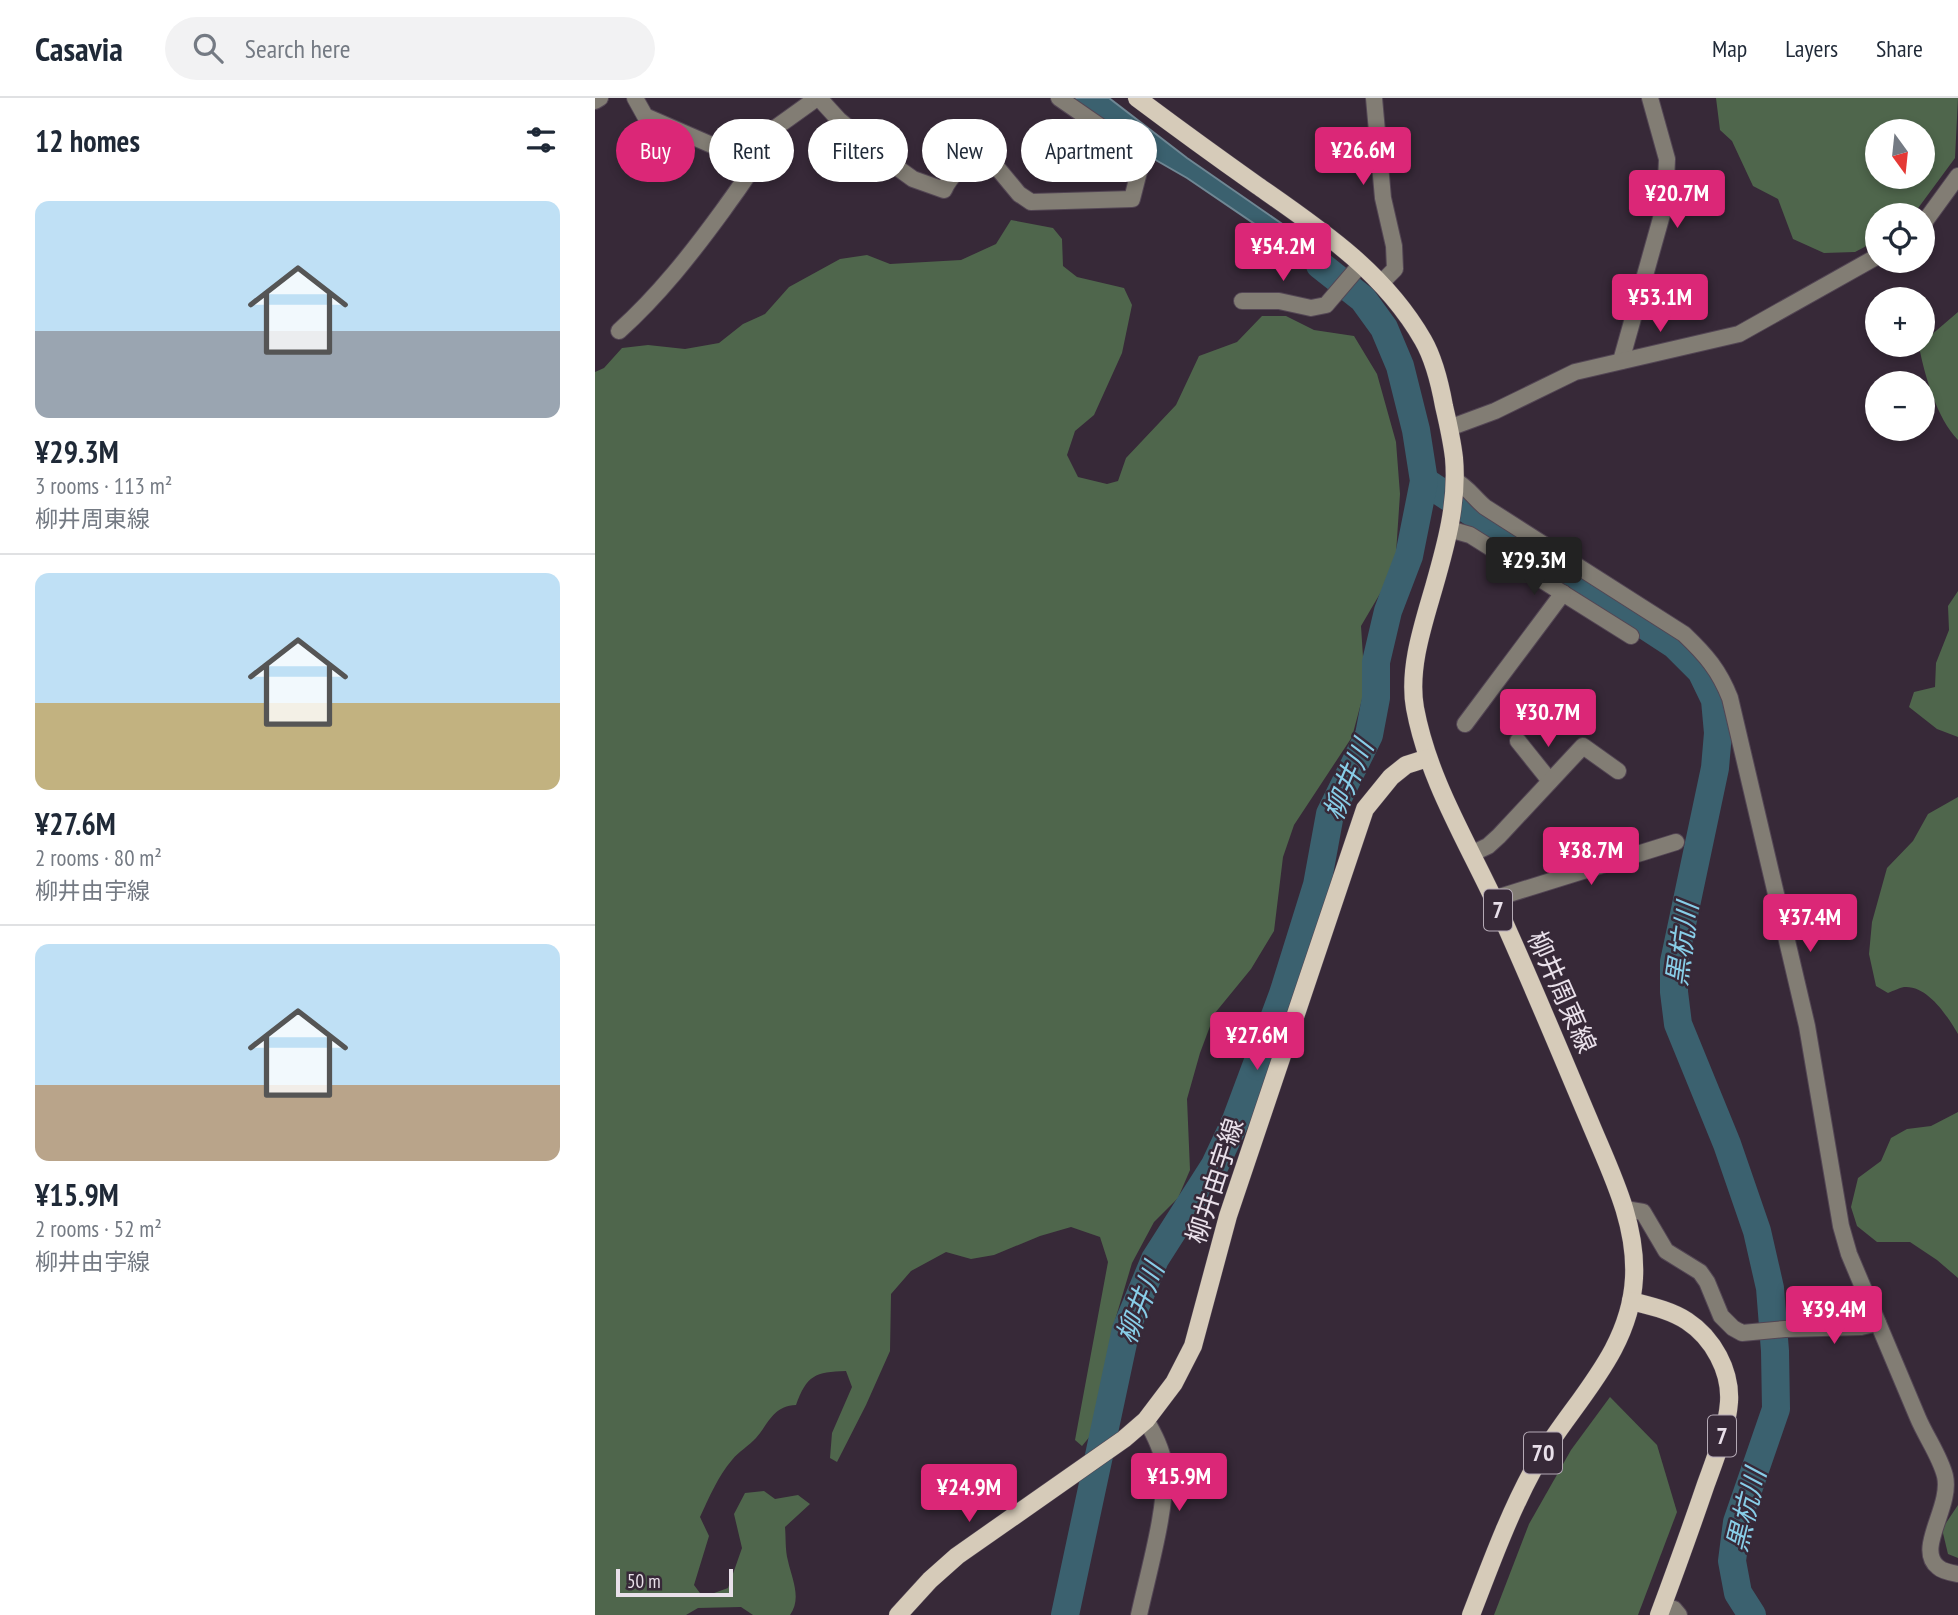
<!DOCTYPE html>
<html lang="en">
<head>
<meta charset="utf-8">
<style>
	body { margin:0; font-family:"PT Sans Narrow","Noto Sans JP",sans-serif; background:#f2f2f3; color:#1f2937; height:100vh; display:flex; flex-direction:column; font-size:26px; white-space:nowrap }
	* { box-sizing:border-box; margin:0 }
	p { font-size:23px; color:#747a83 }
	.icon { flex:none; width:38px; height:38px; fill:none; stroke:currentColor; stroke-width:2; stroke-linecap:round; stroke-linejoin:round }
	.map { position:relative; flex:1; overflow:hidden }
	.drawer { display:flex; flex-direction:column; background:#fff; width:595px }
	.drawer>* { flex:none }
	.banner { position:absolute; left:21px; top:21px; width:665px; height:63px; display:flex; gap:14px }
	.needle { width:46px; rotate:165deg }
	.fabs { position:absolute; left:1270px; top:21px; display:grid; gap:14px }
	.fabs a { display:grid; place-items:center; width:70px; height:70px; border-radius:50%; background:#fff; box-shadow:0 4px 10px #0003; font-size:35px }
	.scale { position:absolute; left:21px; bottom:18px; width:117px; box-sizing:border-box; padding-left:7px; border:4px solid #e9e0ea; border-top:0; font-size:19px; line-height:24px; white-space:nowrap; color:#e9e0ea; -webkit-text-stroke:5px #372938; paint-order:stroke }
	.price { position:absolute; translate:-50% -60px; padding:0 16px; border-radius:7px; background:#db2777; color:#fff; font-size:23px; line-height:46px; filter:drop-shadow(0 2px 4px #0008) }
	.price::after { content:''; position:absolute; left:50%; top:42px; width:21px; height:16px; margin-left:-10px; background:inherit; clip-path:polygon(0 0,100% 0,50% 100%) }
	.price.current { background:#222; color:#fff }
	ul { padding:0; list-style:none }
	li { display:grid; align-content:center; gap:14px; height:371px; padding:0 35px }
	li+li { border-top:2px solid #e0e1e3 }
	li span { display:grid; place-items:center; height:217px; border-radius:14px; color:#555 }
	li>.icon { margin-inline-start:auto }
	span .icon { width:126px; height:126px; fill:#fffc; stroke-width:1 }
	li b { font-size:30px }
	h2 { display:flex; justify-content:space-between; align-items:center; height:84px; padding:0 35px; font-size:30px }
	.pill { padding:0 24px; border-radius:32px; background:#fff; box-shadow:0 4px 10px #0003; font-size:24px; line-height:63px }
	.pill.current { background:#db2777; color:#fff }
	header { display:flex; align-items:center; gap:42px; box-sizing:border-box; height:98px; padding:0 35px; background:#fff; border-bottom:2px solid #e0e1e3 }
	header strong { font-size:33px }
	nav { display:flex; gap:38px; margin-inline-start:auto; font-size:24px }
	.search { width:490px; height:63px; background:#f2f2f3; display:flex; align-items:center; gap:18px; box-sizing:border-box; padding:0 24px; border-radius:38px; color:#747a83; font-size:26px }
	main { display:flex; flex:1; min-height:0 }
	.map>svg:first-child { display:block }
	.forest { fill:#4f664c; fill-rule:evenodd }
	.water { fill:#3b616f; stroke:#6f8794; stroke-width:2 }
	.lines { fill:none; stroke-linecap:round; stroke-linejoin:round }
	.river { stroke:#3b616f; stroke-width:28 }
	.minor-casing { stroke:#534654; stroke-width:18 }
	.major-casing { stroke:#534654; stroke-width:19 }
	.minor { stroke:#827d74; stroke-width:16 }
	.major { stroke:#d6cbb9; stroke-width:18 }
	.labels { text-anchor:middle; stroke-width:5; stroke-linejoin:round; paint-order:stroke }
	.shield { fill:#372938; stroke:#b4a9b5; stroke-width:2 }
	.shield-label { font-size:24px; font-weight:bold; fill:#e9e0ea }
	.street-label { font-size:26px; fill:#e9e0ea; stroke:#372938 }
	.water-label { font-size:28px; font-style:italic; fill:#88cde7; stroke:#372938 }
</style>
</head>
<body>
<header>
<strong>Casavia</strong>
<div class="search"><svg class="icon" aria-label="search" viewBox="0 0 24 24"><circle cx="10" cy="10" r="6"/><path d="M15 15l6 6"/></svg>Search here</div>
<nav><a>Map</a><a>Layers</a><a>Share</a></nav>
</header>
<main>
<section class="drawer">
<h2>12 homes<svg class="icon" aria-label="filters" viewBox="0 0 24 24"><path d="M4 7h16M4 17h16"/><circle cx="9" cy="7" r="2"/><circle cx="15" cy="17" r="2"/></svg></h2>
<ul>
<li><span style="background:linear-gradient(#bfe0f5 60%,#9aa5b1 0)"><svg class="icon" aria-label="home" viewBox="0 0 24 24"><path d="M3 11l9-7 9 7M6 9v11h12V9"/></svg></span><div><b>¥29.3M</b><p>3 rooms · 113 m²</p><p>柳井周東線</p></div></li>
<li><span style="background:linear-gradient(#bfe0f5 60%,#c2b280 0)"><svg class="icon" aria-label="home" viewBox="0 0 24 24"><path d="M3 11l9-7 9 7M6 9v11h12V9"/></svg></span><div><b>¥27.6M</b><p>2 rooms · 80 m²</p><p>柳井由宇線</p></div></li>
<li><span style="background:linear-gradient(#bfe0f5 65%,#b9a48a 0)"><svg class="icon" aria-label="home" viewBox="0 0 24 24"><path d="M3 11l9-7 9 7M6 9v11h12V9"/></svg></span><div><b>¥15.9M</b><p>2 rooms · 52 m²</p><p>柳井由宇線</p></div></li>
</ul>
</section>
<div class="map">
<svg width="1363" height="1517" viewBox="0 0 1363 1517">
	<rect width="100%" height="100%" fill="#372938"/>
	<!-- forest -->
	<g class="forest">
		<path d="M1121,0H1363L1360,60L1318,117H1283V142L1260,154L1229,155L1198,141L1183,101L1158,88L1137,43L1125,32ZM1283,33H1328V79H1283Z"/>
		<path d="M416,122L458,130L467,141L468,168L482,179L529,190L537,207L527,255L499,317L480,333L472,357L483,379L512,386L523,383L531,360L581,307L604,258L642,244L667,218H691L719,232L759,238L782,276L801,344L805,396L800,470L766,528L770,590L757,639L699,727L688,759L679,833L656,871L620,915L605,955L592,1001L595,1072L583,1100L559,1124L537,1165L518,1229L496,1337L487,1348L480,1342L513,1164L505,1139L476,1129L445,1138L399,1157L376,1161L351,1154L316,1173L296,1196L295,1253L271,1307L242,1364L235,1360L237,1335L257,1289L251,1273C220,1274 212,1277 201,1307C178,1308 174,1325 161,1340C154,1348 144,1353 137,1362C123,1378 114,1400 105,1419L114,1438L99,1487L108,1499L133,1490L147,1450L139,1416L150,1395L169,1393L180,1401L203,1397L215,1406L190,1429C191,1440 190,1452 193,1463C197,1481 207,1500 195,1517H158L146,1509L103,1510L91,1517H0V274L9,270L27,250L53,247L90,251L124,245L148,226L170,216L194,189L245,161L272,157L295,166L366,162L401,146Z"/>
		<path d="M1363,214V342C1342,321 1329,276 1324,248L1328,247V244Z"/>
		<polygon points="1363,493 1363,639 1342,631 1314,609 1319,594 1340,589 1341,565 1354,532 1353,508"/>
		<path d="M1363,699V936C1353,919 1333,887 1309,889C1304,890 1298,893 1293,895L1281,888L1274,856L1277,824L1292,770L1318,743L1333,716Z"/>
		<polygon points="1363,1014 1363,1180 1342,1162 1315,1144 1282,1144 1262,1128 1256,1109 1263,1080 1286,1063 1296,1040 1312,1031 1336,1028"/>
		<polygon points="1015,1299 1062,1347 1082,1414 1043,1517 899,1517 934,1426 976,1352"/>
		<polygon points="1363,1407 1363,1460 1353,1456 1347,1431"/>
	</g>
	<!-- water -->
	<polygon class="water" points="477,0 514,0 592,60 706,139 750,174 736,190 698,152 592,80 552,57"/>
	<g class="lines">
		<!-- river -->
		<g class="river">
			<polyline points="829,383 1080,547 1106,573 1120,602 1123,635 1120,670 1079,864 1079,894 1083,926 1132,1046 1162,1133 1175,1190 1180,1253 1181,1311 1142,1424 1137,1463 1143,1495 1157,1517"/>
			<polyline points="470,1517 531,1231 560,1161 620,1067 641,1022 688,896 722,787 735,716 774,637 781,600 781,564 793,513 814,458 829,383 821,332 805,268 789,230 768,201 725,167"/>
		</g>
		<defs>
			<g id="minor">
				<polyline points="40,0 50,18 119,48 144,55 164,51 176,33 222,0"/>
				<path d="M224,0L244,22L300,68L318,81L349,92C356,75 374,63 390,55L424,96L436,104L537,101L548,58L464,0"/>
				<polyline points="779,0 788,100 799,148 800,171 787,184"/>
				<polyline points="0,3 5,0"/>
				<polyline points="1328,126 1363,78"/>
				<polyline points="647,203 684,203 716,210 731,207 766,166"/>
				<path d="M24,233C64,197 97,155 129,111C142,92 158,74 164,51"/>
				<polyline points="1026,263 1070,106 1072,61 1055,0"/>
				<polyline points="854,330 900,313 980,274 1144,236 1283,158"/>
				<path d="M859,382C872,388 879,400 890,409L1089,536C1111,557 1124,572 1135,600L1212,928L1246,1128L1254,1156C1277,1210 1300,1265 1323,1320C1331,1339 1345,1358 1350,1378C1357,1409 1320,1451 1343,1469C1347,1473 1357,1475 1363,1476"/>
				<polyline points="854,431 875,437 1036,538"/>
				<polyline points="870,626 968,495"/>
				<polyline points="923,643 955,683"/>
				<polyline points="876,756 893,748 904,738 988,648 1023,673"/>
				<polyline points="898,801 1081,744"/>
				<polyline points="1030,1111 1048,1114 1071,1153 1105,1174 1112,1184 1126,1218 1138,1230 1147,1235 1190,1231 1266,1229 1283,1225"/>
				<polyline points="1067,1508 1079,1511 1084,1517"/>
				<path d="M544,1517C553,1475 573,1408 569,1367C567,1351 559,1336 551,1322"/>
			</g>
			<g id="major">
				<path d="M542,0C582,30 622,59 663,88C726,132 789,174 828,242C839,261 845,286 849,308C853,325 857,343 859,360C863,404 851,447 839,489C828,527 813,571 820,610C833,680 870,740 900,804C933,876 963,949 994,1022C1015,1073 1042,1124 1039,1180C1035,1258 973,1308 938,1372C913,1418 895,1468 876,1517"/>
				<path d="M1036,1203C1055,1208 1075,1212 1092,1223C1118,1240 1136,1273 1134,1304C1132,1332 1120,1361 1111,1386C1096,1430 1080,1474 1064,1517"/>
				<polyline points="303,1517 335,1482 362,1458 529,1341 551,1322 579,1285 598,1248 633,1118 770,711 796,679 811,667 833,660"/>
			</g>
		</defs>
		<!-- minor casing -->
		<use href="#minor" class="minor-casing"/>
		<!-- major casing -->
		<use href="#major" class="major-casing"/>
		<!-- minor -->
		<use href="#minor" class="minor"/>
		<!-- major -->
		<use href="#major" class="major"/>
	</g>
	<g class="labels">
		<!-- shield labels -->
		<g class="shield">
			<rect x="889" y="791.5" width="28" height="41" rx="5"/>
			<rect x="1113" y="1317.5" width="28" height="41" rx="5"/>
			<rect x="929" y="1334.5" width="38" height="41" rx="5"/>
		</g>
		<g class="shield-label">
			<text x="903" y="820">7</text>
			<text x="1127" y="1346">7</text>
			<text x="948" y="1363">70</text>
		</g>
		<!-- street labels -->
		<g class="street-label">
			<text transform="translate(967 894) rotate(66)" y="9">柳井周東線</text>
			<text transform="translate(620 1083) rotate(-72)" y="9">柳井由宇線</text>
		</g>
		<!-- water labels -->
		<g class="water-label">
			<text transform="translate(753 682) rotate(-67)" y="10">柳井川</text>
			<text transform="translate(1087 846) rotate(-82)" y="10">黒杭川</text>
			<text transform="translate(545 1205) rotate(-69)" y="10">柳井川</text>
			<text transform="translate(1151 1412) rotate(-76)" y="10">黒杭川</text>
		</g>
	</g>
</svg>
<div class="fabs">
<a><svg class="needle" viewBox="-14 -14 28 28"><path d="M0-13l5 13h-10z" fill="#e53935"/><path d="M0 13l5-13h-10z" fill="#747a83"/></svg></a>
<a><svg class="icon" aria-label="locate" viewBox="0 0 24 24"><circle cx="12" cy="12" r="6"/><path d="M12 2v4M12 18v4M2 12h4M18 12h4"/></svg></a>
<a>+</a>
<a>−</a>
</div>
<div class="scale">50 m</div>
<b class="price" style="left:768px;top:89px">¥26.6M</b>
<b class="price" style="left:1082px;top:132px">¥20.7M</b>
<b class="price" style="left:688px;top:185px">¥54.2M</b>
<b class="price" style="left:1065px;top:236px">¥53.1M</b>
<b class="price current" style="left:939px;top:499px">¥29.3M</b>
<b class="price" style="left:953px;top:651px">¥30.7M</b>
<b class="price" style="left:996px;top:789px">¥38.7M</b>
<b class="price" style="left:1215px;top:856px">¥37.4M</b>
<b class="price" style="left:662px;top:974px">¥27.6M</b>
<b class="price" style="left:1239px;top:1248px">¥39.4M</b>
<b class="price" style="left:584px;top:1415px">¥15.9M</b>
<b class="price" style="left:374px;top:1426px">¥24.9M</b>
<div class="banner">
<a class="pill current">Buy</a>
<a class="pill">Rent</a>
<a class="pill">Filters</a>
<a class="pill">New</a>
<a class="pill">Apartment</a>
</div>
</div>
</main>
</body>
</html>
